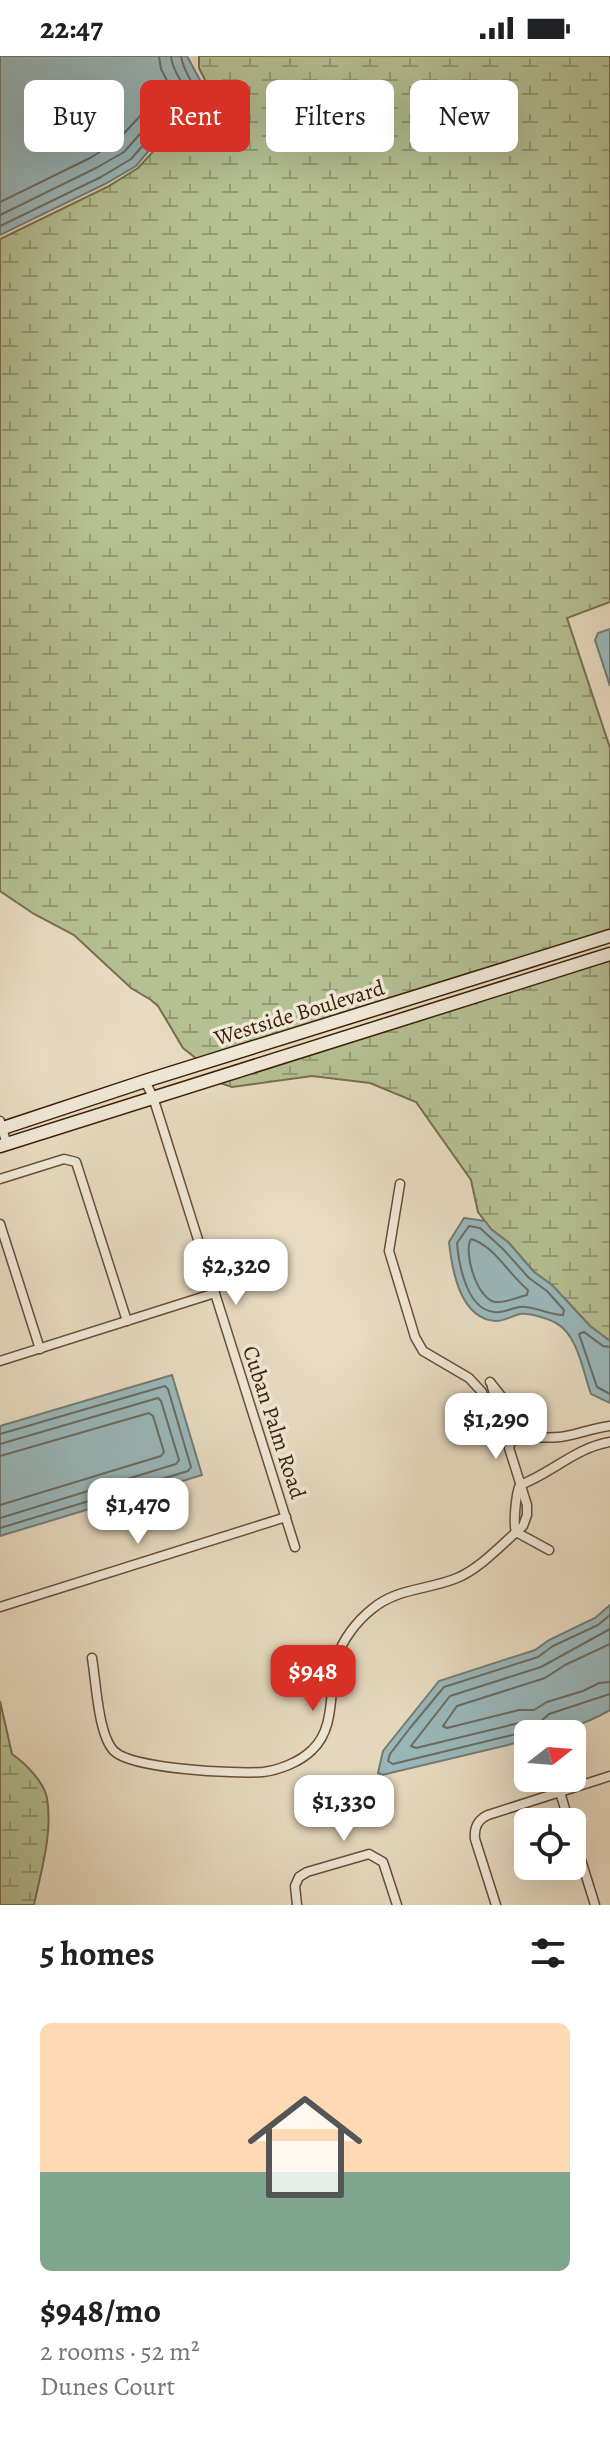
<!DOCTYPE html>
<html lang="en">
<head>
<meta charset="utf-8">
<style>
	body { margin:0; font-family:Alegreya,serif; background:#f2f2f2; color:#202124; height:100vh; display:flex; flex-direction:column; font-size:30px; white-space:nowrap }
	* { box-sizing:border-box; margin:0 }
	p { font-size:26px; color:#757577 }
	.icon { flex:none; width:44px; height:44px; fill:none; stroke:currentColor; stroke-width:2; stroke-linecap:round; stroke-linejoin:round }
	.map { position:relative; height:1849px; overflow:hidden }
	.sheet { display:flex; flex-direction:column; background:#fff; flex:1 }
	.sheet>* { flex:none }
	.hud { position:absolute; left:24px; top:24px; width:562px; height:72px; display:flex; gap:16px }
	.needle { width:52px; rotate:73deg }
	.tools { position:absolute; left:514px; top:1664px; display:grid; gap:16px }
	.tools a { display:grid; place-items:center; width:72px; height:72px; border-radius:12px; background:#fff; box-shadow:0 8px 32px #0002; font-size:40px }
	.price { position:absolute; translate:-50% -68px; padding:0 18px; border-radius:16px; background:#fff; color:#222; font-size:26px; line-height:52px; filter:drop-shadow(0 2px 4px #0008) }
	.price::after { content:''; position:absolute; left:50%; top:48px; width:24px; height:18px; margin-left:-12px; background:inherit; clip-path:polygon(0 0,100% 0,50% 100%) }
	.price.selected { background:#d93025; color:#fff }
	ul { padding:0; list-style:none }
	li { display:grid; align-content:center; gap:16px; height:424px; padding:0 40px }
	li+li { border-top:2px solid #e0e0e0 }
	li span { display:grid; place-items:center; height:248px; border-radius:12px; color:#555 }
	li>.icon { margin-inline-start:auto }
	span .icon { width:144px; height:144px; fill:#fffc; stroke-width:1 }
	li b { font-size:34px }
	h2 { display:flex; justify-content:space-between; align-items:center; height:96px; padding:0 40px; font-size:34px }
	.chip { padding:0 28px; border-radius:12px; background:#fff; box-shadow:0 8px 32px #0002; font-size:28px; line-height:72px }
	.chip.selected { background:#d93025; color:#fff }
	.status { display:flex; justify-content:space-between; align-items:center; height:56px; padding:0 40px; background:#fff; direction:ltr }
	.status svg { height:22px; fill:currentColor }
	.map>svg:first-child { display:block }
	.wetland { fill:url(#wetland-marsh); stroke:#78704d; stroke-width:2 }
	.water { fill:#9ab9bc; stroke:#747c74; stroke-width:2 }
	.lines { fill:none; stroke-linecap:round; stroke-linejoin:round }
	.shore { stroke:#6b6c62; stroke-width:2 }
	.street-casing { stroke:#674f36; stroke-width:11 }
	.secondary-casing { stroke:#3c2007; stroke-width:15 }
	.street { stroke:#f0e8d7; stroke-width:8 }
	.secondary { stroke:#f0e8d7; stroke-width:12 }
	.labels { text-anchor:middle; stroke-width:7; stroke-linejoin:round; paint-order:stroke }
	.street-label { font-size:22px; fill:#3c2007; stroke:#f0e8d7 }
</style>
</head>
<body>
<div class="status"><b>22:47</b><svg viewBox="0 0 49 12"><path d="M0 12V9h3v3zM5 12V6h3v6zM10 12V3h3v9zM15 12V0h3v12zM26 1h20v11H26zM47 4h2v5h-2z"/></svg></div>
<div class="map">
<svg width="610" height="1849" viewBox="0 0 610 1849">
	<defs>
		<pattern id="wetland-marsh" width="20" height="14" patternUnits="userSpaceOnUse" patternTransform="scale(2)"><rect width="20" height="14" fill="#b5c093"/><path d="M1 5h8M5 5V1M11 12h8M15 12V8" fill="none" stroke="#949c76"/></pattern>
	</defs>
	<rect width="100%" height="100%" fill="#e8dbc1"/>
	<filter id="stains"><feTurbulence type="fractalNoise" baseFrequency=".0025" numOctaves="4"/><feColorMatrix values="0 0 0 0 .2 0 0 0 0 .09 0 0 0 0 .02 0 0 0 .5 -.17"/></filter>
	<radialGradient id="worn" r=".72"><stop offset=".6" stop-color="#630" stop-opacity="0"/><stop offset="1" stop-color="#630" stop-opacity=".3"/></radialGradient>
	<!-- wetland -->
	<g class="wetland">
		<polygon points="199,0 610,0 610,546 567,562 610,692 610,876 198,1004 183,992 158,950 151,944 131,932 74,879 34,858 0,835 0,183 107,131 138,112 160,88 187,79 204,68 209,59 211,36 199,12"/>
		<polygon points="610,902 610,1285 590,1270 552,1229 534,1216 509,1187 491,1173 478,1156 471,1124 416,1046 370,1027 312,1020 232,1031 220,1027"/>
		<path d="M0,1645L12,1698C25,1707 44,1726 47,1742C53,1777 41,1815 34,1849H0Z"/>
	</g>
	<!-- water -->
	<g class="water">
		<polygon points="0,0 187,0 207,37 207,50 202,66 185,76 157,85 136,110 105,128 0,179"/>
		<polygon points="610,573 610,630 595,584 598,577"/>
		<path d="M464,1162L485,1165L491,1173L509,1187L534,1216L552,1229L590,1270L610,1285V1347L591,1338C583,1316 578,1279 556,1267C547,1262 529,1257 520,1258C511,1260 505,1265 496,1265C460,1263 452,1214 449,1186Z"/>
		<polygon points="172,1319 202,1419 0,1480 0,1370"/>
		<path d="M610,1549V1654C586,1668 556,1678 528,1678V1683L508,1689L382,1719L378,1717L383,1695L439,1625L535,1594L549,1584L595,1562Z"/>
	</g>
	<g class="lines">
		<!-- shore -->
		<g class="shore">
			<polyline points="0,146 90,102 116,86 141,59 175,46 176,42 161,13 159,0"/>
			<path d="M0,159L96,112L124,96L148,69L187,53C193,33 172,20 171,0"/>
			<path d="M0,170L101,121L131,103L153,78L182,68L195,60C206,35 184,23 181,0"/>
			<path d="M469,1170L480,1172L503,1193L529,1222L547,1235L564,1254L563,1259C551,1259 538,1252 526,1251C515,1249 505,1258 494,1256C467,1253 459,1210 457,1187Z"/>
			<path d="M471,1183C495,1190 508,1218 528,1234L527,1239C518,1241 505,1247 495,1246C477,1243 463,1196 471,1183Z"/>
			<polyline points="610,1291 603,1290 584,1276 579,1278 597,1331 610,1338"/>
			<polyline points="0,1378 165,1330 168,1333 191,1411 188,1415 0,1472"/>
			<polyline points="0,1388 158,1342 161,1345 179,1404 176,1408 0,1462"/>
			<polyline points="0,1400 149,1357 153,1360 164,1396 161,1400 0,1449"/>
			<polyline points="610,1573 541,1611 450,1640 411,1690 416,1692 523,1666 538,1668 549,1658 610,1638"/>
			<polyline points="610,1588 565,1609 545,1622 457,1650 443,1670 447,1672 519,1654 534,1654 547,1646 583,1635 599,1627 610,1626"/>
			<polyline points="533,1678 524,1676 393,1708 388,1705 390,1698 410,1672 444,1631 538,1601 553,1590 598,1569 610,1559"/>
		</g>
		<defs>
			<g id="street">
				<polyline points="145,1025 153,1041 295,1491"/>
				<polyline points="0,1065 7,1089"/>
				<polyline points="0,1123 64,1103 76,1106 127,1265"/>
				<path d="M400,1128L389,1195L415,1281L423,1295L469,1322L482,1336L497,1380L502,1386C521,1378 540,1383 560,1381C577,1379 592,1372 610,1370"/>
				<polyline points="0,1168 40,1293"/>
				<polyline points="0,1305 215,1237"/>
				<polyline points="492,1331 506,1374 513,1382"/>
				<path d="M520,1429C552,1417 575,1392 610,1386"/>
				<path d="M516,1476C513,1468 516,1436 520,1429"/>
				<polyline points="516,1476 549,1494"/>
				<polyline points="0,1551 286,1461"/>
				<path d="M92,1602C96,1625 98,1679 114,1695C132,1713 235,1718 263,1716C279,1714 300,1706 312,1694C337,1671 328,1631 337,1602C342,1584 357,1565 372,1553C397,1532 428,1534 457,1522C481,1512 503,1487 523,1470L527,1459V1449L509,1392L516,1372L505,1345L490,1326"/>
				<polyline points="560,1736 569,1766"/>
				<polyline points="572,1775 595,1849"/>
				<polyline points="297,1849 295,1830 299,1821 307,1816 369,1798 383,1806 397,1849"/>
				<path d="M496,1849L475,1783C474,1772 477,1764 488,1759L610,1720"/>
			</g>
			<g id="secondary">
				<polyline points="0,1073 145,1025 610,880"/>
				<polyline points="0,1090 610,898"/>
			</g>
		</defs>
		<!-- street casing -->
		<use href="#street" class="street-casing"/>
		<!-- secondary casing -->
		<use href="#secondary" class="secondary-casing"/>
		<!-- street -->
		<use href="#street" class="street"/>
		<!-- secondary -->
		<use href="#secondary" class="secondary"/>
	</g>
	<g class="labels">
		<!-- street labels -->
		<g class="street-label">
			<text transform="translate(299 956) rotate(-17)" y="8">Westside Boulevard</text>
			<text transform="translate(275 1366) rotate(72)" y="8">Cuban Palm Road</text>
		</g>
	</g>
	<rect width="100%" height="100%" filter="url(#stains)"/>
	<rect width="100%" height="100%" fill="url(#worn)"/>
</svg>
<div class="tools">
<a><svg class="needle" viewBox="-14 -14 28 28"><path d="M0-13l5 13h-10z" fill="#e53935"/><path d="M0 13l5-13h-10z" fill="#757577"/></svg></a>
<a><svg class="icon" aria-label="locate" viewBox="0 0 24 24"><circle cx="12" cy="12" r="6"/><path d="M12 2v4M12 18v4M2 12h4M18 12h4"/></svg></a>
</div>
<b class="price" style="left:236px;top:1251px">$2,320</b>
<b class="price" style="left:496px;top:1405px">$1,290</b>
<b class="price" style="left:138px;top:1490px">$1,470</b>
<b class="price selected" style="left:313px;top:1657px">$948</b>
<b class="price" style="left:344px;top:1787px">$1,330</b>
<div class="hud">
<a class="chip">Buy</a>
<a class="chip selected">Rent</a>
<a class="chip">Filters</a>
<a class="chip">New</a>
</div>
</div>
<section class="sheet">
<h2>5 homes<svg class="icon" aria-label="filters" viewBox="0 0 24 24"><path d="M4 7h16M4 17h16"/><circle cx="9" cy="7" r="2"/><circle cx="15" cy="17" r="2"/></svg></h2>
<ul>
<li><span style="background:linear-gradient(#ffd9b3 60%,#7fa58c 0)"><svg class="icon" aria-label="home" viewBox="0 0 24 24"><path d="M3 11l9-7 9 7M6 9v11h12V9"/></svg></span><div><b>$948/mo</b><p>2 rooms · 52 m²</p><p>Dunes Court</p></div></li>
</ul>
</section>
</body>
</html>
